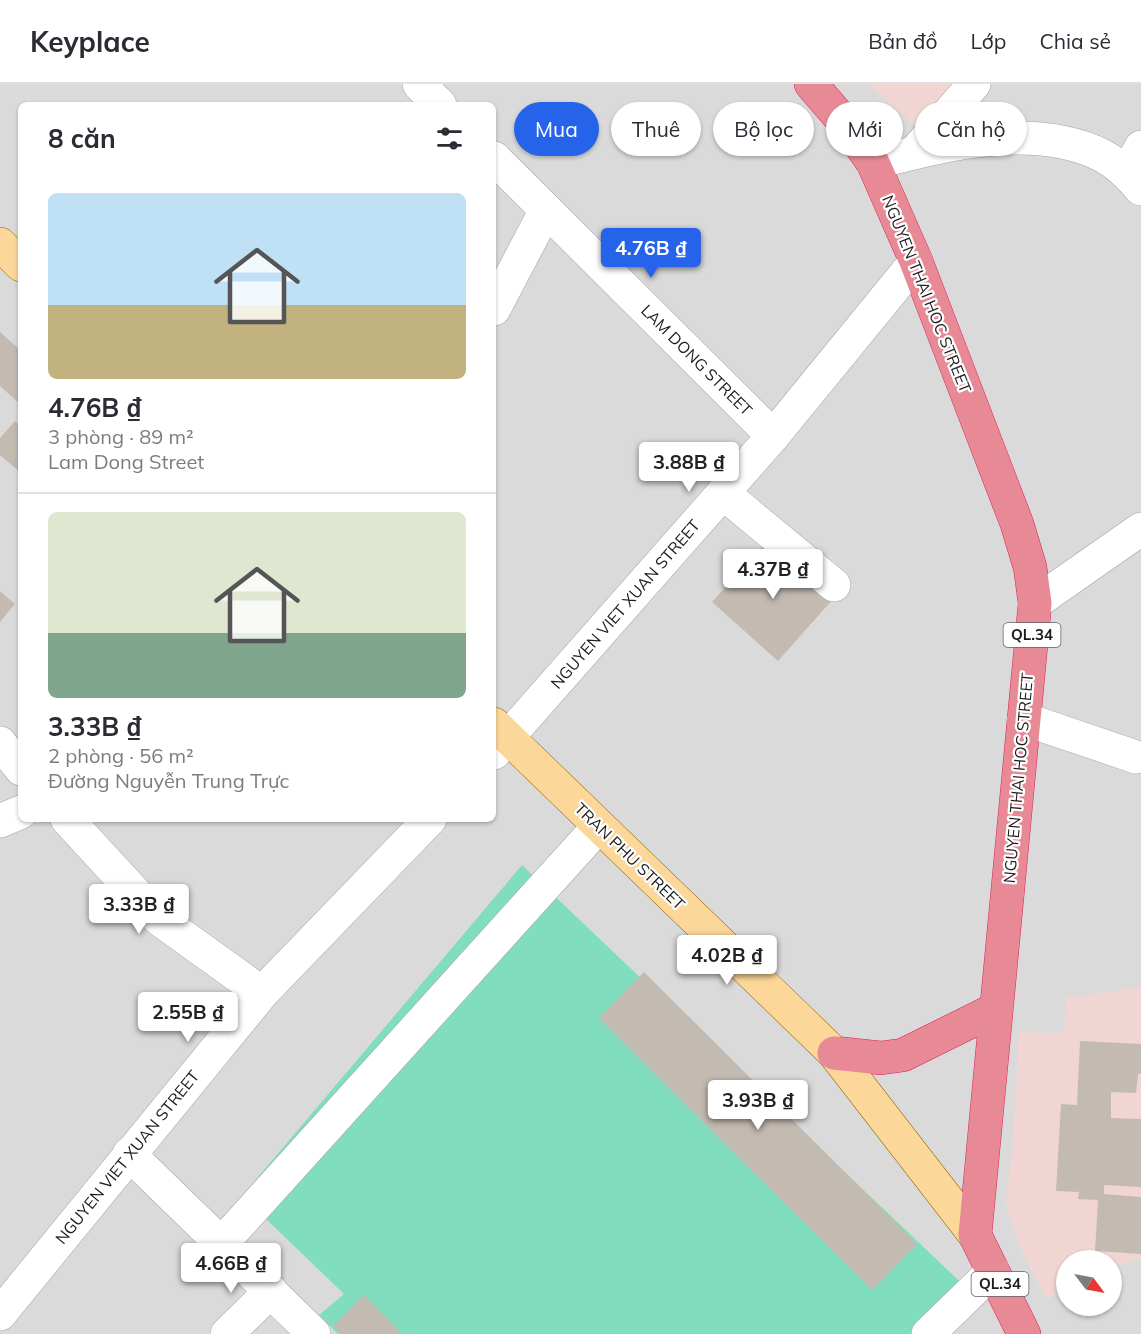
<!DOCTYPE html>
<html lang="vi">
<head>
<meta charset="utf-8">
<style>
	body { margin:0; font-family:Mulish,sans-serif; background:#f7f7f7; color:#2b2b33; height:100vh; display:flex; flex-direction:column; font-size:22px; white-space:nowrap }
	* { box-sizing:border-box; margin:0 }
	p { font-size:20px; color:#7c7c81 }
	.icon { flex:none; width:33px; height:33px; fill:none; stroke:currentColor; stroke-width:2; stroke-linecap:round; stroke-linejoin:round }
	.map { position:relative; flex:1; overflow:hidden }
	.details { position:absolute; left:18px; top:18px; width:478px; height:720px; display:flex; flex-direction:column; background:#fff; border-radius:9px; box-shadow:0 2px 4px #0004 }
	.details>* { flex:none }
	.guide { position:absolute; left:514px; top:18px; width:536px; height:54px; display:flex; gap:12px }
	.needle { width:39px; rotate:122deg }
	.tools { position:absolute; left:1056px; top:1166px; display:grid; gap:12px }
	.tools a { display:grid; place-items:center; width:66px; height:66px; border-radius:50%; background:#fff; box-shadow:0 2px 4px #0004; font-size:30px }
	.price { position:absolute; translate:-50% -51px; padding:0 14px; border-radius:6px; background:#fff; color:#222; font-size:20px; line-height:39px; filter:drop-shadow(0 2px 3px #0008) }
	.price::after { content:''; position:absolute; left:50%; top:36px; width:18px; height:14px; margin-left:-9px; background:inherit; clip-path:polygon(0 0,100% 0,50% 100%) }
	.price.current { background:#2563eb; color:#fff }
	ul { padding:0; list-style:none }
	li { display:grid; align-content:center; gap:12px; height:318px; padding:0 30px }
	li+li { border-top:2px solid #e1e1e2 }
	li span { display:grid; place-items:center; height:186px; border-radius:9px; color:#555 }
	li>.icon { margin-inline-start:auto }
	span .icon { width:108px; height:108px; fill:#fffc; stroke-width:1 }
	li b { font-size:26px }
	h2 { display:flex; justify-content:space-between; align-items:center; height:72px; padding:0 30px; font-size:26px }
	.pill { padding:0 21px; border-radius:27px; background:#fff; box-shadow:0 2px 4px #0004; font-size:21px; line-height:54px }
	.pill.current { background:#2563eb; color:#fff }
	header { display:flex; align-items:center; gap:36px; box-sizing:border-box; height:84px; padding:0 30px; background:#fff; border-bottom:2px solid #e1e1e2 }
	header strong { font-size:28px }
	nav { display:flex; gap:33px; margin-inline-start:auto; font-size:21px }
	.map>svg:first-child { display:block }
	.residential { fill:#dbdada; fill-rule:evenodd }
	.commercial { fill:#f0d5d2 }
	.pitch { fill:#80debf }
	.building { fill:#c3bab2 }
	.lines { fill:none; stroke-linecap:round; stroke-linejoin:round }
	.minor-casing { stroke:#a4a4a4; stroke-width:34 }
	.major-casing { stroke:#976d00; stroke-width:34 }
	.highway-casing { stroke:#da2358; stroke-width:34 }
	.minor { stroke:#fff; stroke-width:33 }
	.major { stroke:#fcd79a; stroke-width:33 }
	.highway { stroke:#e78a96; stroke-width:33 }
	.labels { text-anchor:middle; stroke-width:4.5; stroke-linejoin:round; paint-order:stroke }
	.shield { fill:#fff; stroke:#616161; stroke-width:1.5 }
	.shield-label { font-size:15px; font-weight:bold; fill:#1d1d1d }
	.street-label { font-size:16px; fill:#1d1d1d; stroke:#fff }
</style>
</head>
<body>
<header>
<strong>Keyplace</strong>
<nav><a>Bản đồ</a><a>Lớp</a><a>Chia sẻ</a></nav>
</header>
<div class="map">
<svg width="1141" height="1250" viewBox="0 0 1141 1250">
	<rect width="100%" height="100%" fill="#efebe3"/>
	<!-- residential -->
	<path class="residential" d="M0,0H1141V1250H0ZM21,21H494V735H21ZM1066,1176H1112V1221H1066Z"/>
	<!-- commercial -->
	<g class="commercial">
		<polygon points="869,0 991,0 945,51 912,39"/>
		<polygon points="1141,903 1141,1174 1112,1183 1112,1176 1066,1176 1066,1203 1046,1215 1018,1159 1006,1119 1013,1059 1019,948 1064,949 1066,914"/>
	</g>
	<!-- pitch -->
	<polygon class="pitch" points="522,781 975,1212 936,1250 338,1250 319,1231 344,1210 242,1112"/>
	<!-- building -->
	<g class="building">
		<polygon points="0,248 21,267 21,321 0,302"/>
		<polygon points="15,337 21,343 21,389 0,371 0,354"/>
		<polygon points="769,455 834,514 778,577 712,518"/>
		<polygon points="0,507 15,520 0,538"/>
		<polygon points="644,888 917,1160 872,1206 599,934"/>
		<polygon points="1080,957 1141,960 1141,990 1138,990 1136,1009 1111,1008 1111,1034 1141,1035 1141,1103 1104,1101 1104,1110 1141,1113 1141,1170 1095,1167 1098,1116 1078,1115 1079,1108 1056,1107 1061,1020 1077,1021"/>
		<polygon points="364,1211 402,1250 341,1250 333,1242"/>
	</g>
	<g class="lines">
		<defs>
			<g id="minor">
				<polyline points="419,0 440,21"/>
				<polyline points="915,68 974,0"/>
				<polyline points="494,74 773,352"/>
				<path d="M873,79C944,61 1034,37 1103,72C1118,80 1130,92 1141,105"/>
				<polyline points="1127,89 1141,63"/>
				<polyline points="494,225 546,126"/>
				<polyline points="723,409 834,501"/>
				<polyline points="1035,519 1141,445"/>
				<polyline points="1024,635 1136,673"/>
				<polyline points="0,659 21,685"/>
				<polyline points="494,669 773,352 916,177"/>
				<polyline points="67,735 159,835 262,909"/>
				<polyline points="0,737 21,728"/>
				<polyline points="129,1070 314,1250"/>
				<polyline points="222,1159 599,742"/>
				<polyline points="0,1230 262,909 430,735"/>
				<polyline points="227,1250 271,1207"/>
				<polyline points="928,1250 993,1187"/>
			</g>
			<g id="major">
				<polyline points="0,160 21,181"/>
				<polyline points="494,640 834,969 975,1151"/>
			</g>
			<g id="highway">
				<polyline points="811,0 848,43 873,79 916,177 1017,440 1030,483 1035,519 975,1151 1024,1250"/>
				<polyline points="834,969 881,974 903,971 996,925"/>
			</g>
		</defs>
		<!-- minor casing -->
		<use href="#minor" class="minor-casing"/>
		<!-- major casing -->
		<use href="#major" class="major-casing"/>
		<!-- highway casing -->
		<use href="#highway" class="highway-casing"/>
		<!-- minor -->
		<use href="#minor" class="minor"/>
		<!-- major -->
		<use href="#major" class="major"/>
		<!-- highway -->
		<use href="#highway" class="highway"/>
	</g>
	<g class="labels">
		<!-- shield labels -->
		<g class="shield">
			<rect x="1003.5" y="539" width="57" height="24" rx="4.5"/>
			<rect x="971.5" y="1188" width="57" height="24" rx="4.5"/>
		</g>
		<g class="shield-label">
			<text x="1032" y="556">QL.34</text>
			<text x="1000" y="1205">QL.34</text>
		</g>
		<!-- street labels -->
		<g class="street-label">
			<text transform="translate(927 210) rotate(68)" y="6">NGUYEN THAI HOC STREET</text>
			<text transform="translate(697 276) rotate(45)" y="6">LAM DONG STREET</text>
			<text transform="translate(625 520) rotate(-49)" y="6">NGUYEN VIET XUAN STREET</text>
			<text transform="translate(1018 694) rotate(-85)" y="6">NGUYEN THAI HOC STREET</text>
			<text transform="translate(630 772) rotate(44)" y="6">TRAN PHU STREET</text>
			<text transform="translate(127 1073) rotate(-51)" y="6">NGUYEN VIET XUAN STREET</text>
		</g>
	</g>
</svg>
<div class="tools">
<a><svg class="needle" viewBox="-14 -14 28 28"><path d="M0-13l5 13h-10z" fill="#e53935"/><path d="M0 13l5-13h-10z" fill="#7c7c81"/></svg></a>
</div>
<b class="price current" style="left:651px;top:195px">4.76B ₫</b>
<b class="price" style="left:689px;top:409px">3.88B ₫</b>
<b class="price" style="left:773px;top:516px">4.37B ₫</b>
<b class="price" style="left:139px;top:851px">3.33B ₫</b>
<b class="price" style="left:727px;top:902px">4.02B ₫</b>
<b class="price" style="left:188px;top:959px">2.55B ₫</b>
<b class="price" style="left:758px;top:1047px">3.93B ₫</b>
<b class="price" style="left:231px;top:1210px">4.66B ₫</b>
<div class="guide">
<a class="pill current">Mua</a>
<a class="pill">Thuê</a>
<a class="pill">Bộ lọc</a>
<a class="pill">Mới</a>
<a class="pill">Căn hộ</a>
</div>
<section class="details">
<h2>8 căn<svg class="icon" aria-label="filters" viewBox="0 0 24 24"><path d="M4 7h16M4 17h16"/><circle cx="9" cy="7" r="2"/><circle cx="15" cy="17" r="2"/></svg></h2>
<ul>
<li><span style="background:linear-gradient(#bfe0f5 60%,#c2b280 0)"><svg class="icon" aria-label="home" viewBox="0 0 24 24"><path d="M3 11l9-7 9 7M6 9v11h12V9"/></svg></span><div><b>4.76B ₫</b><p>3 phòng · 89 m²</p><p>Lam Dong Street</p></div></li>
<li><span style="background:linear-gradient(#dfe7d0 65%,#7fa58c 0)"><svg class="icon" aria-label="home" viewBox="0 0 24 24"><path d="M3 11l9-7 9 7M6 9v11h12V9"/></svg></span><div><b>3.33B ₫</b><p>2 phòng · 56 m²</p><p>Đường Nguyễn Trung Trực</p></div></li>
</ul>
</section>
</div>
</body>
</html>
